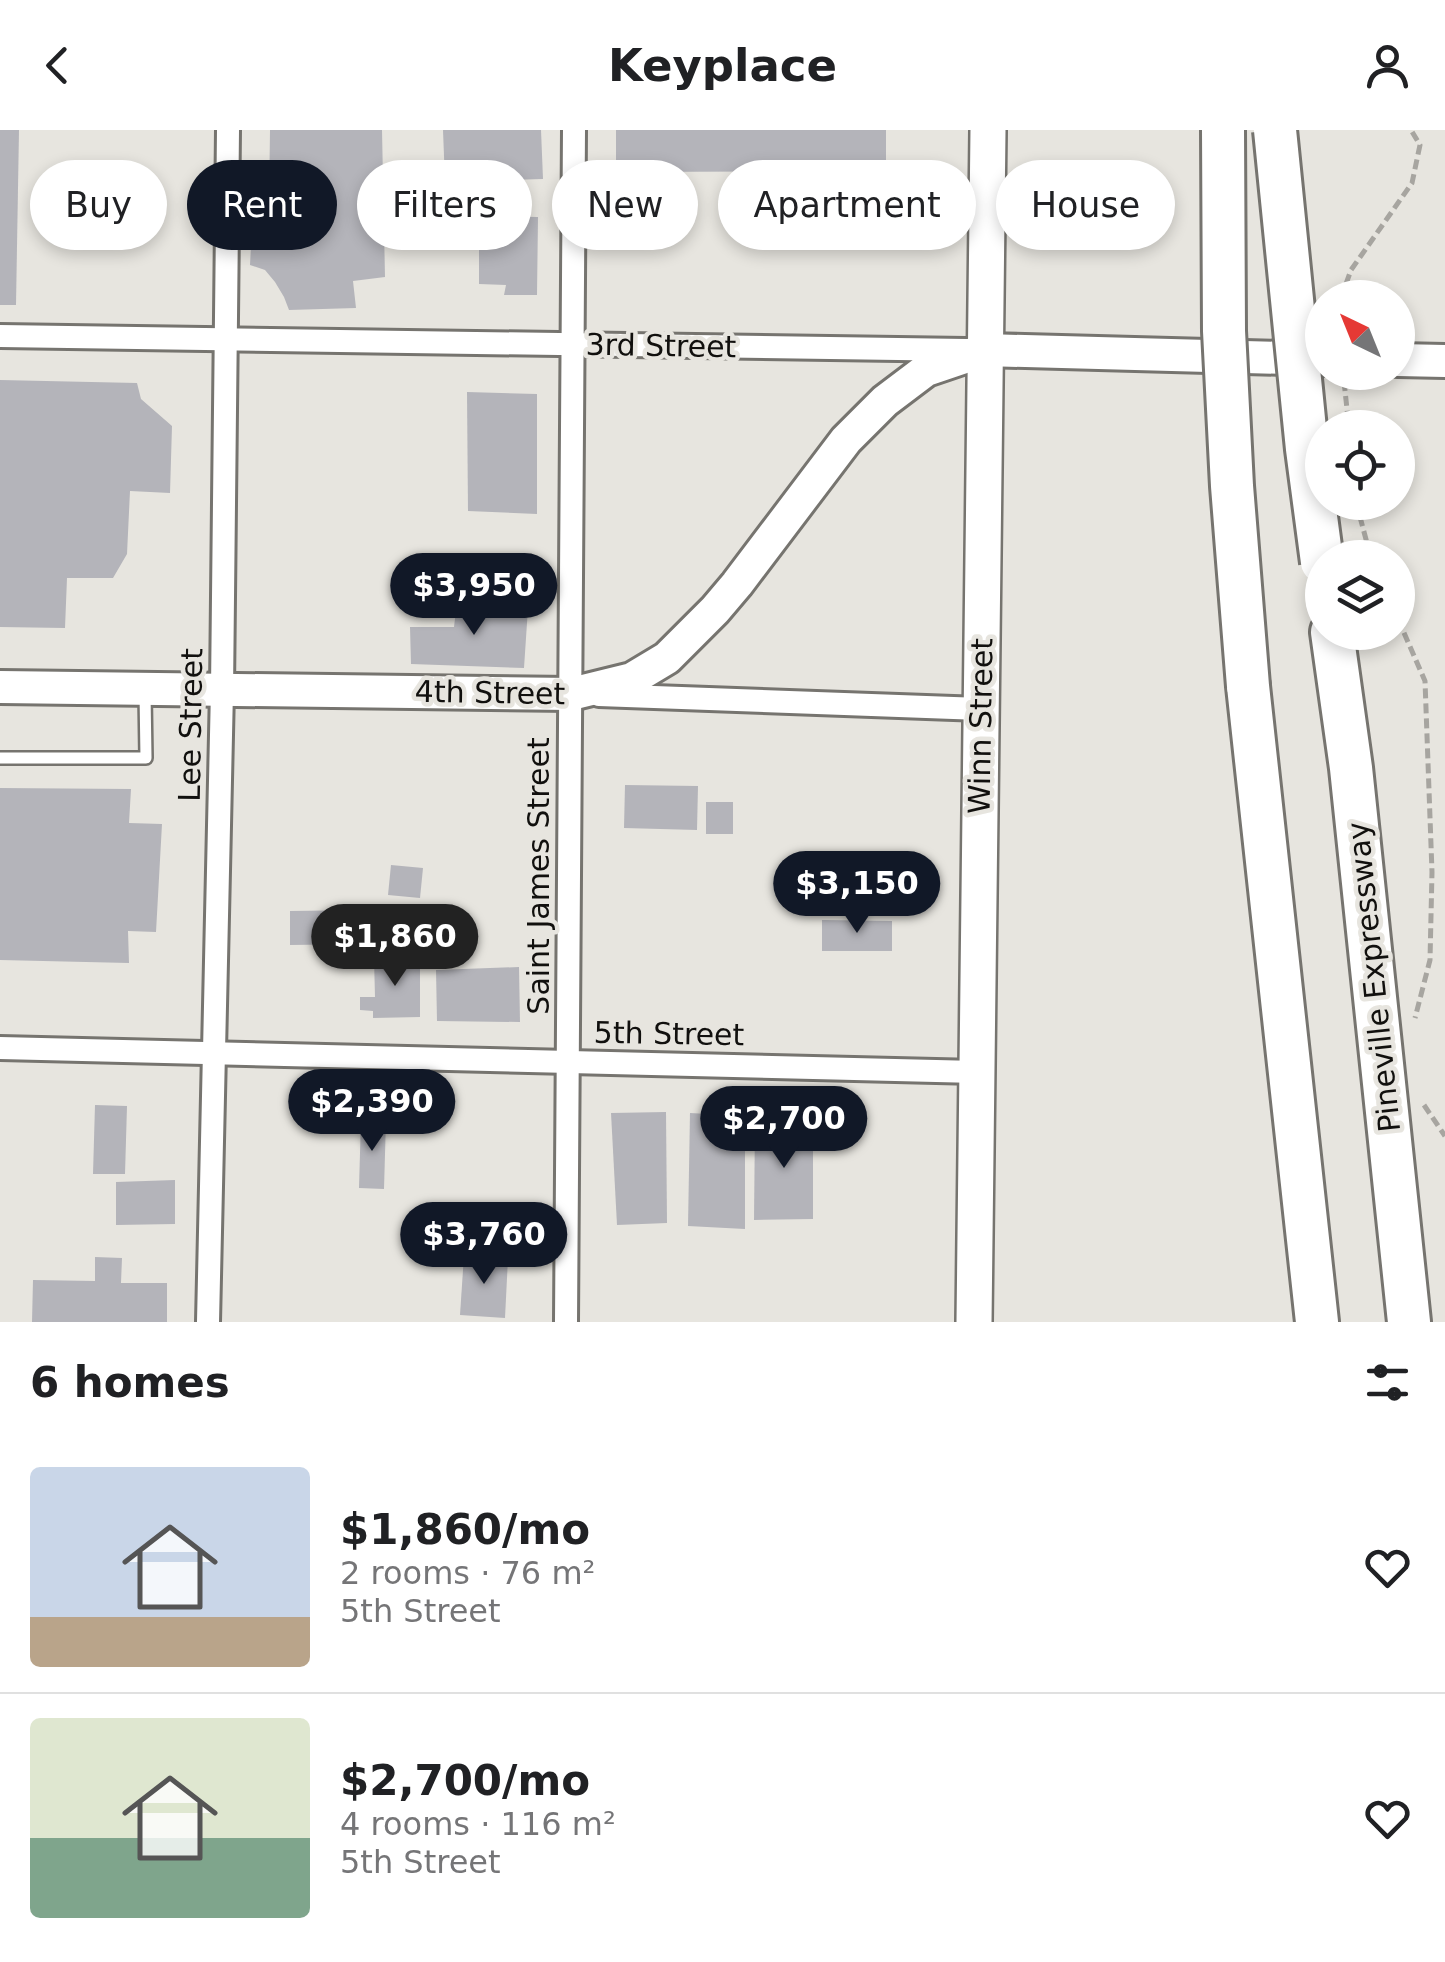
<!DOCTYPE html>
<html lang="en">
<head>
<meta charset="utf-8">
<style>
	body { margin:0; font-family:"DejaVu Sans",sans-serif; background:#f2f2f2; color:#202124; height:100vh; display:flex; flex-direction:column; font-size:38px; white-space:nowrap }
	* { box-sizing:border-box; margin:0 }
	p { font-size:32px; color:#757577 }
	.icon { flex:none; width:55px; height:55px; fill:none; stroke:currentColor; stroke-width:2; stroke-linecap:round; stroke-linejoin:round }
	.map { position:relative; height:1192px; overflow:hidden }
	.sheet { display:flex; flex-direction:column; background:#fff; flex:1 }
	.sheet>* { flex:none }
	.top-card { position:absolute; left:30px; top:30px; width:1385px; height:90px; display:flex; gap:20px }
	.needle { width:65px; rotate:317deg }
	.tools { position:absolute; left:1305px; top:150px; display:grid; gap:20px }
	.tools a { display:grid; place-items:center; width:110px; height:110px; border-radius:50%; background:#fff; box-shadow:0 5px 15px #0003; font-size:50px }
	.price { position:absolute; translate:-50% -85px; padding:0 22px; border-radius:35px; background:#111827; color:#fff; font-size:32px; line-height:65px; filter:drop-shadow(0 2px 5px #0008) }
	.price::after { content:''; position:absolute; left:50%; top:60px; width:30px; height:22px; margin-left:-15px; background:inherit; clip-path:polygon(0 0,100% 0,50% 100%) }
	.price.selected { background:#222; color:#fff }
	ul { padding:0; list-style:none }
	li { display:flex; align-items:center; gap:30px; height:250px; padding:0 30px }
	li+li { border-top:2px solid #e0e0e0 }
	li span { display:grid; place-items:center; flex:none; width:280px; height:200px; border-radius:10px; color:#555 }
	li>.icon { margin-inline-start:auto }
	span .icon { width:120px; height:120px; fill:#fffc; stroke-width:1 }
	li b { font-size:42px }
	h2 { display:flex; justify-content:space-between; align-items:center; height:120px; padding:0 30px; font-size:42px }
	.pill { padding:0 35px; border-radius:45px; background:#fff; box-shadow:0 5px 15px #0003; font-size:35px; line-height:90px }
	.pill.selected { background:#111827; color:#fff }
	header { display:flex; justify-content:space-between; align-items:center; height:130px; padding:0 30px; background:#fff; font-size:45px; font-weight:700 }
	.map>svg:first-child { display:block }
	.building { fill:#b4b4ba }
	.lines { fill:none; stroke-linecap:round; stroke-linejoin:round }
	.lane-casing { stroke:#76746f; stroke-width:16 }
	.street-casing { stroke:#76746f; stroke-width:28 }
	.secondary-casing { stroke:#76746f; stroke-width:38 }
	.primary-casing { stroke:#76746f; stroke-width:40 }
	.highway-casing { stroke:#76746f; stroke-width:48 }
	.path { stroke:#a7a5a0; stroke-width:5; stroke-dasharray:10 5; stroke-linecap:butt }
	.lane { stroke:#fff; stroke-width:11 }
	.street { stroke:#fff; stroke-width:22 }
	.secondary { stroke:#fff; stroke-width:32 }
	.primary { stroke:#fff; stroke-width:35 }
	.highway { stroke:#fff; stroke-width:42 }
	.highway-bridge-casing { stroke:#76746f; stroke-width:48; stroke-linecap:butt }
	.highway-bridge { stroke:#fff; stroke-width:42 }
	.labels { text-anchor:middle; stroke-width:9; stroke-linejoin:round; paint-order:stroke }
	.street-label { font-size:30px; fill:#11100e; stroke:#e7e5df }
</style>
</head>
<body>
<header><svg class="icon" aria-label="back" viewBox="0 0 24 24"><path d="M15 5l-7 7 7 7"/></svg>Keyplace<svg class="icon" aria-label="person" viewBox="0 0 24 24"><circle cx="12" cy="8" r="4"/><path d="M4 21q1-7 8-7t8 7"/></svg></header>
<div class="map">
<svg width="1445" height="1192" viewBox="0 0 1445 1192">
	<rect width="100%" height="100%" fill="#e7e5df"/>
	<!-- building -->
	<g class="building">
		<polygon points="0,0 19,0 16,175 0,175"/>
		<polygon points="270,0 382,0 385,147 353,151 356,178 289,180 284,167 275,152 265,140 250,135 253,78 269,75"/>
		<polygon points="443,0 541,0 543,49 445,52"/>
		<polygon points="616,0 886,0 886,41 616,42"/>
		<polygon points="479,86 538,87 537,165 504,165 506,155 479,154"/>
		<polygon points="0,250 137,253 141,269 172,296 170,363 130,361 127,424 113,448 67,448 65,498 0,497"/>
		<polygon points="467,262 537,264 537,384 468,381"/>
		<polygon points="457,472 528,478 524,538 411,534 410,497 454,497"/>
		<polygon points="625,655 698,656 697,700 624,698"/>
		<polygon points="0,658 131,659 129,693 162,694 156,802 128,801 129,833 0,830"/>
		<rect x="706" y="672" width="27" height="32"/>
		<polygon points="391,735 423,738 420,768 388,765"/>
		<polygon points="366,780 366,814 290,815 290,781"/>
		<polygon points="822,790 892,791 892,821 822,821"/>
		<polygon points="420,827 420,887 373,888 373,881 360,880 360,867 375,867 374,828"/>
		<polygon points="519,837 520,892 437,891 436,840"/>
		<polygon points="95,975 127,976 125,1044 93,1044"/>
		<polygon points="666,982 667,1093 617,1095 611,983"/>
		<polygon points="690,983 745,986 745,1099 688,1096"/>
		<polygon points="361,988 386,989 384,1059 359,1058"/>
		<polygon points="755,992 813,992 813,1089 754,1090"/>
		<polygon points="175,1050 175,1094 116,1095 116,1052"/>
		<polygon points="464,1125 508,1128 505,1188 460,1185"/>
		<polygon points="95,1127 122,1128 121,1153 167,1153 167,1192 32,1192 33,1150 95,1151"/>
	</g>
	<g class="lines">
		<defs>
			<polyline id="lane" points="0,628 146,628 145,563"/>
			<g id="street">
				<polyline points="0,206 966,220"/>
				<polyline points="599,565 981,579"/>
				<polyline points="0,918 977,942"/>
				<polyline points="208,1192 222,560 228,0"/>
				<polyline points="566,1192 574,0"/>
			</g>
			<g id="secondary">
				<polyline points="1398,230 1445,231"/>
				<polyline points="0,557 571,564 632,549 667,528 715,480 737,454 846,310 885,271 926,240 985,220 1322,229"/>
			</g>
			<polyline id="primary" points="974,1192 988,0"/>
			<g id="highway">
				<polyline points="1332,502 1351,638 1409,1192"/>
				<polyline points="1248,556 1317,1192"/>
			</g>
		</defs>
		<!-- lane casing -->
		<use href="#lane" class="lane-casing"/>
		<!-- street casing -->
		<use href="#street" class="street-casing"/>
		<!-- secondary casing -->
		<use href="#secondary" class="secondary-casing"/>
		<!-- primary casing -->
		<use href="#primary" class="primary-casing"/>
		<!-- highway casing -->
		<use href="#highway" class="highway-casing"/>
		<!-- path -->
		<g class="path">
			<polyline points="1341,168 1351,140 1412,53 1420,15 1411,0"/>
			<polyline points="1344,251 1349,298"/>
			<polyline points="1356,372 1371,428"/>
			<polyline points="1398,489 1425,551 1432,742 1430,830 1415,888"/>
			<polyline points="1424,975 1445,1006"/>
		</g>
		<!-- lane -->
		<use href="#lane" class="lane"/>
		<!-- street -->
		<use href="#street" class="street"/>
		<!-- secondary -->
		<use href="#secondary" class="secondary"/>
		<!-- primary -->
		<use href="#primary" class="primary"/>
		<!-- highway -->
		<use href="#highway" class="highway"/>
		<defs>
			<g id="highway-bridge">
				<polyline points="1223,0 1224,201 1232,356 1248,556"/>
				<polyline points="1275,0 1307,319 1322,432"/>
			</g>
		</defs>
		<!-- highway-bridge casing -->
		<use href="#highway-bridge" class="highway-bridge-casing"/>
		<!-- highway-bridge -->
		<use href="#highway-bridge" class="highway-bridge"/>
	</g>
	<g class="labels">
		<!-- street labels -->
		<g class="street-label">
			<text transform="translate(661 216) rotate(1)" y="10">3rd Street</text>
			<text transform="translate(490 563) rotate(1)" y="10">4th Street</text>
			<text transform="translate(191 595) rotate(-89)" y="10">Lee Street</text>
			<text transform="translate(981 596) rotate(-89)" y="10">Winn Street</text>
			<text transform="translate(539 746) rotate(-90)" y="10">Saint James Street</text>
			<text transform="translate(1374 847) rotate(-96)" y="10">Pineville Expressway</text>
			<text transform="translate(669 904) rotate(1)" y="10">5th Street</text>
		</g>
	</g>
</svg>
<div class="tools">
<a><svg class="needle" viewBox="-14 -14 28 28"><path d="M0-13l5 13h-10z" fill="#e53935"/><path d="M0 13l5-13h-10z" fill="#757577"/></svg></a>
<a><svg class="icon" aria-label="locate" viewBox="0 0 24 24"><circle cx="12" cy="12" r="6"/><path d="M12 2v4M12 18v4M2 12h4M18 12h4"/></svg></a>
<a><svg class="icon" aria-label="layers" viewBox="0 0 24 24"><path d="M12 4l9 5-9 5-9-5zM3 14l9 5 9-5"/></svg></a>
</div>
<b class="price" style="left:474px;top:508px">$3,950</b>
<b class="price" style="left:857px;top:806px">$3,150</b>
<b class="price selected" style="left:395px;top:859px">$1,860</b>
<b class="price" style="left:372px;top:1024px">$2,390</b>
<b class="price" style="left:784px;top:1041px">$2,700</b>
<b class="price" style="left:484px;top:1157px">$3,760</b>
<div class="top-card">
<a class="pill">Buy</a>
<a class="pill selected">Rent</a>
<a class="pill">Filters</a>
<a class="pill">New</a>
<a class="pill">Apartment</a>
<a class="pill">House</a>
</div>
</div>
<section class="sheet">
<h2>6 homes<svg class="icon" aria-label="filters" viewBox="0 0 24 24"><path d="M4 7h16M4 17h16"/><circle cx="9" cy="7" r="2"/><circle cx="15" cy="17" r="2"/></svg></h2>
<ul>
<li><span style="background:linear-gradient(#c9d6e8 75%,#b9a48a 0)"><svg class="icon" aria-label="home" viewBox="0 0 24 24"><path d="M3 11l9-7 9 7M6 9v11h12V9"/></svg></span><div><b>$1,860/mo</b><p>2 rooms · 76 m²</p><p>5th Street</p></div><svg class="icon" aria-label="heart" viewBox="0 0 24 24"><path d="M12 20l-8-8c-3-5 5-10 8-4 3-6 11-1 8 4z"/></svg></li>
<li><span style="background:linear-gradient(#dfe7d0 60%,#7fa58c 0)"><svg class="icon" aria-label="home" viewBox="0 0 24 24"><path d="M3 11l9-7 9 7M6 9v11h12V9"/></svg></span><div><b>$2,700/mo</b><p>4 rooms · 116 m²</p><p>5th Street</p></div><svg class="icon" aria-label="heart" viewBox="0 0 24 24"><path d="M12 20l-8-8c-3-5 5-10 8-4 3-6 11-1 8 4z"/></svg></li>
</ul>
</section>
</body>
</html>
